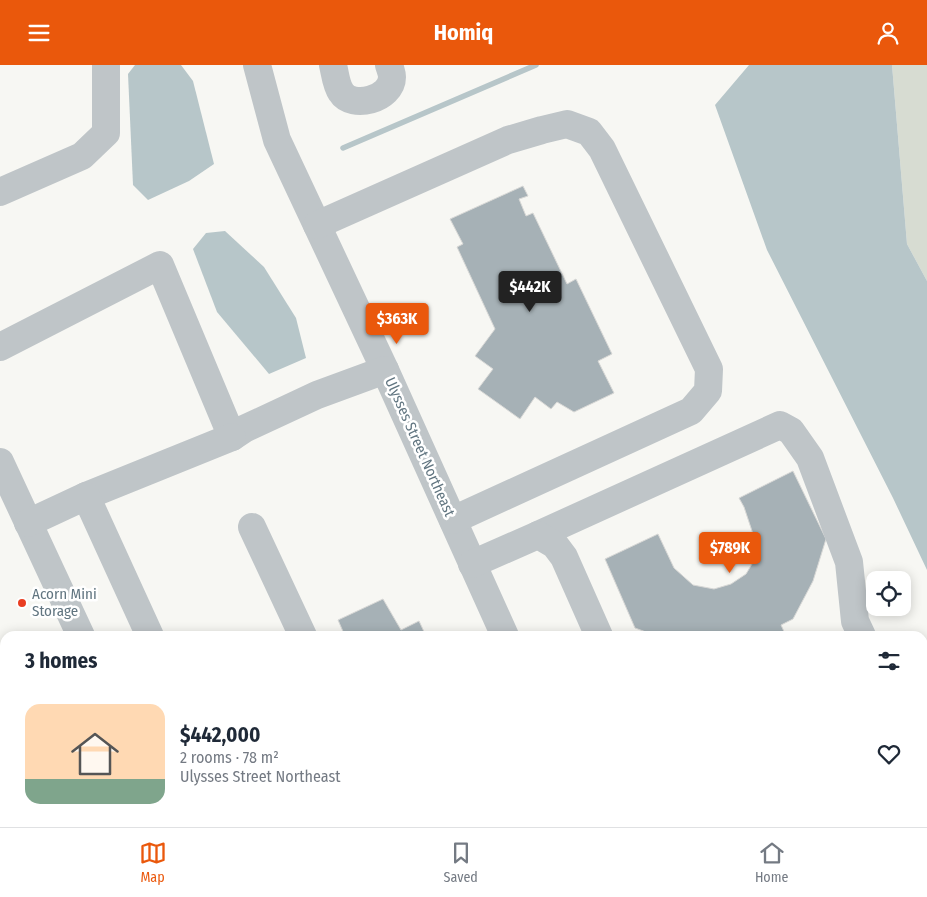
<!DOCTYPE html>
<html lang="en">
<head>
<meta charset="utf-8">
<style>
	body { margin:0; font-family:"Fira Sans Condensed",sans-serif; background:#f6f6f7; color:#1f2937; height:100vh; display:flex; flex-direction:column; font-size:19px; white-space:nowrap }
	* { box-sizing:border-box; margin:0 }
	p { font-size:16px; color:#747a83 }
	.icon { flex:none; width:28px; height:28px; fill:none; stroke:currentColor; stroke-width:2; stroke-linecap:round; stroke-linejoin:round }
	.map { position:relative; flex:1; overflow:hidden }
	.details { position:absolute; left:0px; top:566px; width:928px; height:196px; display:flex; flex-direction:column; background:#fff; border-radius:15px 15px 0 0; box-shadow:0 2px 12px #0003 }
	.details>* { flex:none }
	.controls { position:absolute; left:866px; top:506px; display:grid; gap:10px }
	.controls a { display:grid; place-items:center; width:45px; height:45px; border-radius:10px; background:#fff; box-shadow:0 2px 12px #0003; font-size:25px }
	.price { position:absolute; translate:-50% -42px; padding:0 11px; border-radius:5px; background:#ea580c; color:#fff; font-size:16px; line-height:32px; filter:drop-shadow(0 1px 2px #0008) }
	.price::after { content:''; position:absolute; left:50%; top:30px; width:15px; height:11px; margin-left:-8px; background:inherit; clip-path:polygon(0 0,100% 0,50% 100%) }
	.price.active { background:#222; color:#fff }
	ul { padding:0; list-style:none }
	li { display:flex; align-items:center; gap:15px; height:125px; padding:0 25px }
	li span { display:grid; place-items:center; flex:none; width:140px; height:100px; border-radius:15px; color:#555 }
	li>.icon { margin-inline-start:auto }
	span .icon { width:60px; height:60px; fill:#fffc; stroke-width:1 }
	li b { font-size:21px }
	h2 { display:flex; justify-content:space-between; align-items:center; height:60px; padding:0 25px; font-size:21px }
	header { display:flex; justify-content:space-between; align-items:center; height:65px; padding:0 25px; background:#ea580c; color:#fff; font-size:22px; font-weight:700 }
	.menu { display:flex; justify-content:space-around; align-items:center; height:70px; border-top:1px solid #e0e1e3; background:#fff; font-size:14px; color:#747a83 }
	.menu a { display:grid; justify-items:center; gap:2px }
	.menu .active { color:#ea580c }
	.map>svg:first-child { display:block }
	.green { fill:#d7dcd2 }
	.water { fill:#b7c6c9 }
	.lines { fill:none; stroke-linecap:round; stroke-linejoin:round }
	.stream { stroke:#b7c6c9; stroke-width:5.5 }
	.building { fill:#a6b1b6; stroke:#d8d8d6 }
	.minor { stroke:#bfc5c8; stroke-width:28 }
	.poi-dot { fill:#e93e21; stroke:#fff; stroke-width:2 }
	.labels { text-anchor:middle; stroke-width:5; stroke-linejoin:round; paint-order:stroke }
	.street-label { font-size:15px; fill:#617580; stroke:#fff }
	.poi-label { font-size:15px; fill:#617580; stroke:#fff; text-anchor:start }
</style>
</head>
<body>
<header><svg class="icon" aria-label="menu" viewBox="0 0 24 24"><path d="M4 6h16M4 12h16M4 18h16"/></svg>Homiq<svg class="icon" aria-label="person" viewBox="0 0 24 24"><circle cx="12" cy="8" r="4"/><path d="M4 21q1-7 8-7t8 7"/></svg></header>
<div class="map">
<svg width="927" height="762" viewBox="0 0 927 762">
	<rect width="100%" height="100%" fill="#f7f7f3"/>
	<!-- green -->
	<polygon class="green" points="892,0 927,0 927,216 907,179"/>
	<!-- water -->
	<g class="water">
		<polygon points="135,0 181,0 193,16 214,99 189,116 148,135 133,120 128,9"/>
		<polygon points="749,0 892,0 907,179 927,216 927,505 893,433 767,185 715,40"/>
		<polygon points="225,166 264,202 296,253 306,293 269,309 217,247 193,184 206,168"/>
	</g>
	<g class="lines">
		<!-- stream -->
		<polyline class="stream" points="343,83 536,0"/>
	</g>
	<!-- building -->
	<g class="building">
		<polygon points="523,121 528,131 519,134 526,151 533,148 567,219 576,214 612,289 598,296 614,328 574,347 557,337 551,344 535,332 520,354 478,324 493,304 475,291 495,264 457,182 463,179 450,154"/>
		<polygon points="793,406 826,474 813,516 793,554 781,560 786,571 657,571 635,563 605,494 658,469 674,503 693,520 714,524 731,519 746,509 752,499 754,489 755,475 744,442 739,433"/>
		<polygon points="383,534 401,565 419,556 426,571 345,571 338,555"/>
		<polygon points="922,705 927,713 927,724 922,726"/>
		<polygon points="419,758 515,758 517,762 409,762"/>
		<polygon points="731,758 787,758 789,762 733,762"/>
	</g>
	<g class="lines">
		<!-- minor -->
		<g class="minor">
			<polyline points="257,0 277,75 385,305 505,571"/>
			<path d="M333,0C335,8 336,20 341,27C352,45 392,34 392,12C392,8 390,3 389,0"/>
			<polyline points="0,127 82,91 106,68 106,0"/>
			<polyline points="317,160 508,75 542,65 567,59 589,67 602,84 709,304 708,326 691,346 453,455"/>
			<polyline points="0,282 160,200 232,372 244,364 317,330 385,305"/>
			<polyline points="0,397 81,571"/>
			<polyline points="86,431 232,372"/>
			<polyline points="28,458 86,431 150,571"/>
			<polyline points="252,462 303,571"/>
			<polyline points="538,470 780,360 791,366 810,393 849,497 855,556 862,571"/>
			<polyline points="472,499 538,470 555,480 564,492 599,571"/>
			<polyline points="922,667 927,671"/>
			<polyline points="587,758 589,762"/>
			<polyline points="680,758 682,762"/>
			<polyline points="177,762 187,758"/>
			<polyline points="274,762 277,758"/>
		</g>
	</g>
	<!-- markers -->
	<circle class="poi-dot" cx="22" cy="538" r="5"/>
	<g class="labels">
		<!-- street labels -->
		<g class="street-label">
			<text transform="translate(420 382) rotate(66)" y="5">Ulysses Street Northeast</text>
		</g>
		<!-- poi labels -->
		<g class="poi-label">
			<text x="32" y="534">Acorn Mini<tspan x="32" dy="17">Storage</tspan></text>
		</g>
	</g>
</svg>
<div class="controls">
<a><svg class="icon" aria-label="locate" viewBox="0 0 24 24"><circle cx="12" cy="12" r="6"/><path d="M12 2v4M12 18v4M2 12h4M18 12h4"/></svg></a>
</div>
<b class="price active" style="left:530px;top:248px">$442K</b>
<b class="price" style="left:397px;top:280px">$363K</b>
<b class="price" style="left:730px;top:509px">$789K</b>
<section class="details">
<h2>3 homes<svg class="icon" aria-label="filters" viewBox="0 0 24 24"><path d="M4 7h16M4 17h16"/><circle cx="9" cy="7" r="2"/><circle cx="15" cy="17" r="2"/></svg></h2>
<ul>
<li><span style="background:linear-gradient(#ffd9b3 75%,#7fa58c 0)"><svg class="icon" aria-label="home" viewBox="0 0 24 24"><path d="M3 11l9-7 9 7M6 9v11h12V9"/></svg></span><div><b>$442,000</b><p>2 rooms · 78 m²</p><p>Ulysses Street Northeast</p></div><svg class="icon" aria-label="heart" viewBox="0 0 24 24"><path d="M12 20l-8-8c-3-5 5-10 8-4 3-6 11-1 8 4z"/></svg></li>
</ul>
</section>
</div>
<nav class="menu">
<a class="active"><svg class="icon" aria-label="map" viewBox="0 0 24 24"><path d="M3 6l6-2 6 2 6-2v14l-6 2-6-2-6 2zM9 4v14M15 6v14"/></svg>Map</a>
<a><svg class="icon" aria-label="saved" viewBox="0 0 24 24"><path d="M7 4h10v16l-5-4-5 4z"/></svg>Saved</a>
<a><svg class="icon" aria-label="home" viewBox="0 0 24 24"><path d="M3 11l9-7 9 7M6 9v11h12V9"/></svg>Home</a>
</nav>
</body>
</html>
